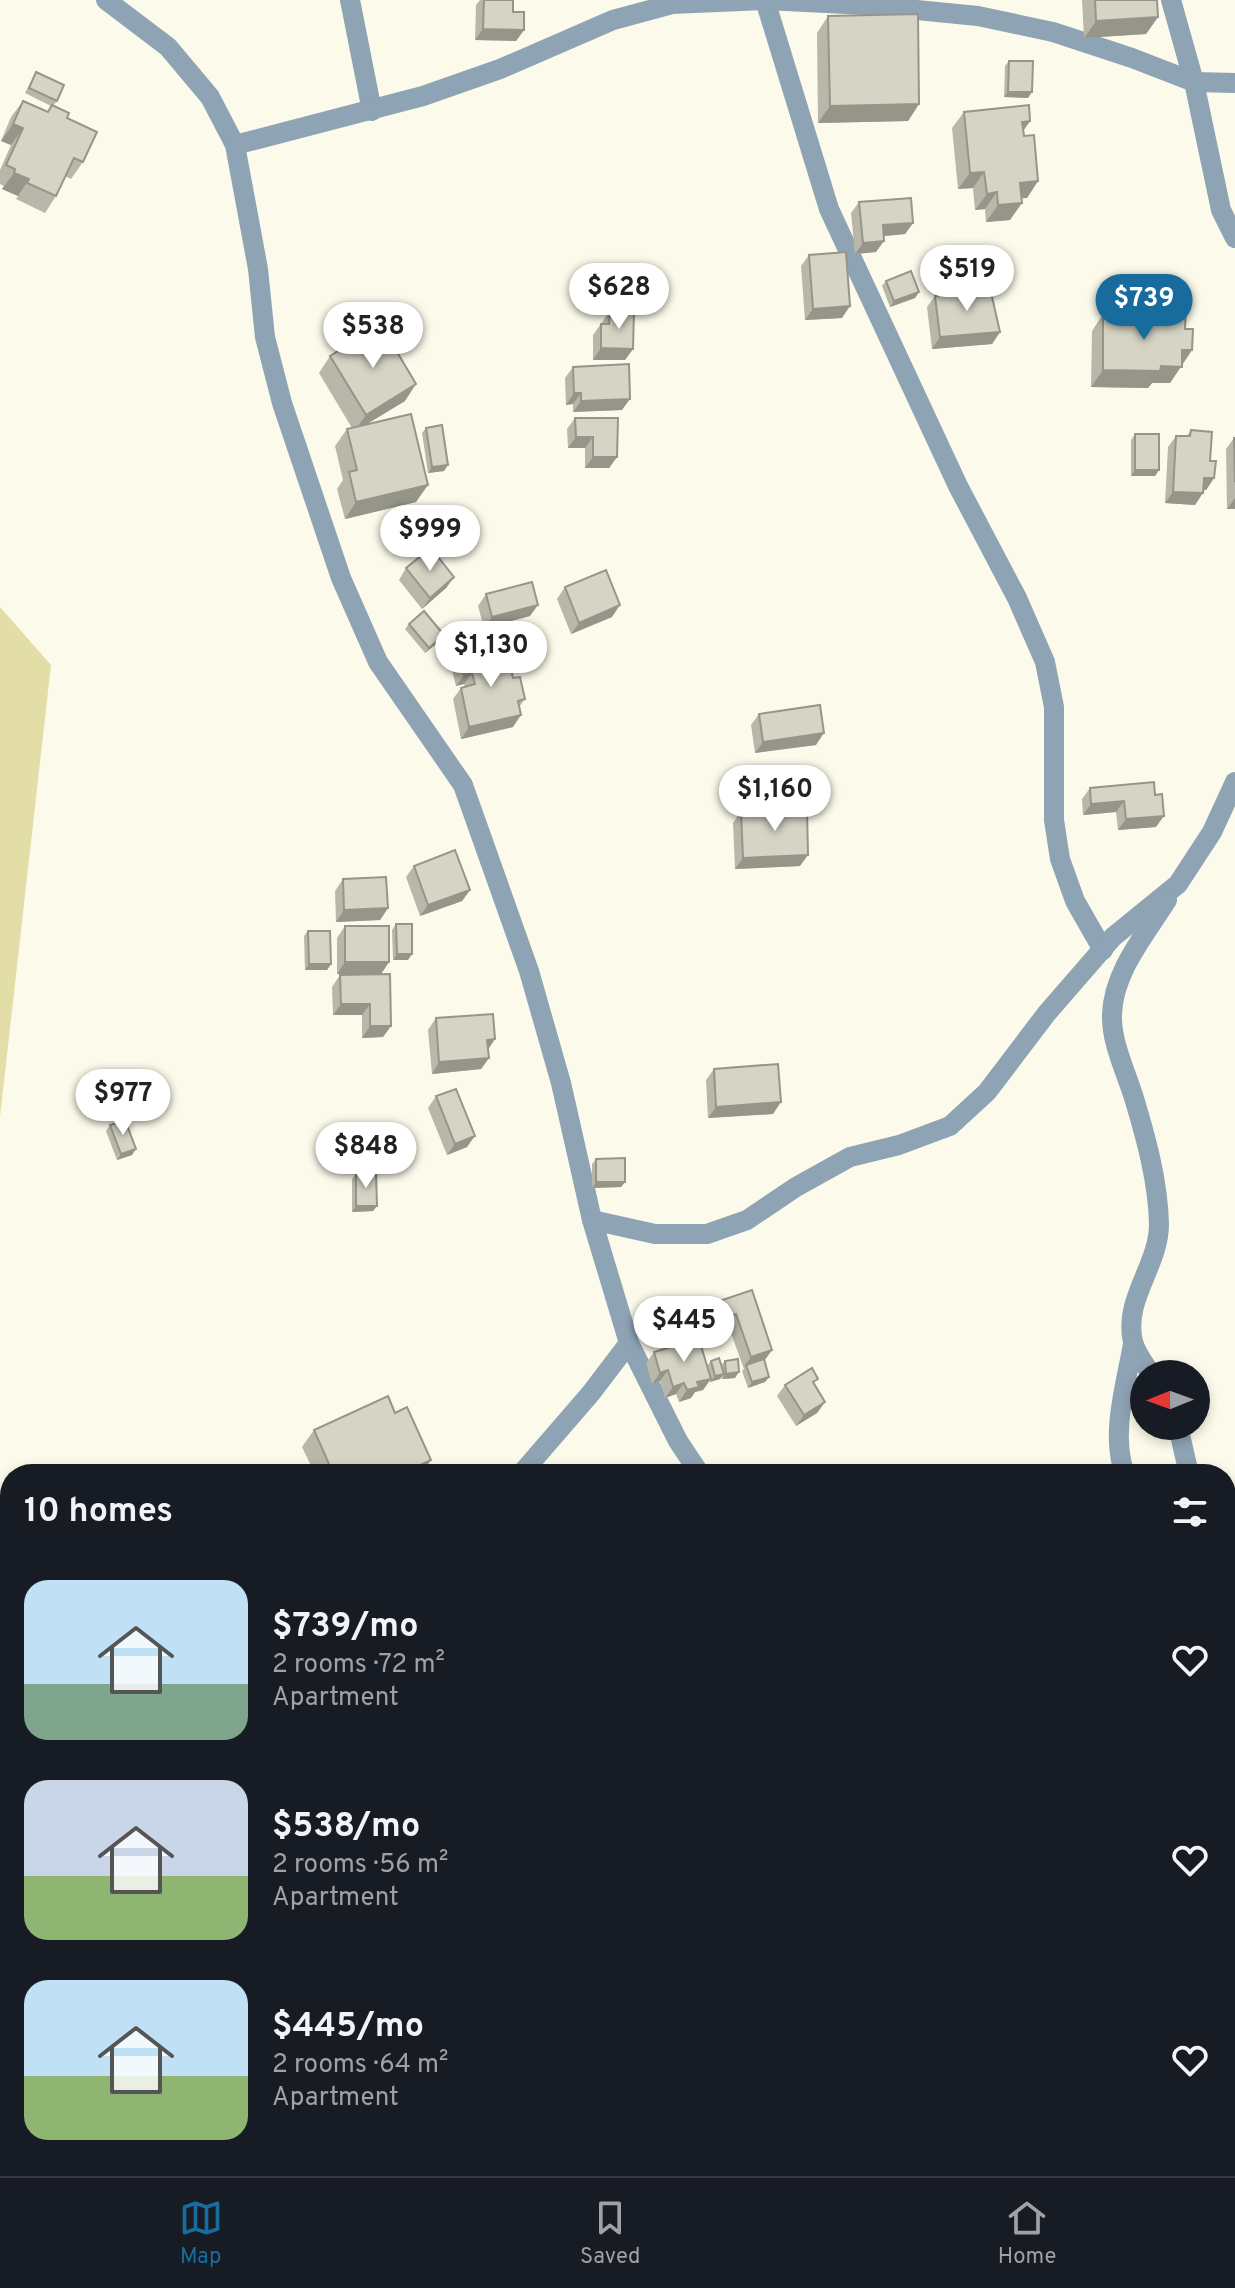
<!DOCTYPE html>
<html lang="en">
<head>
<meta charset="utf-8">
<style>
	body { margin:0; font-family:Overpass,sans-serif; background:#20242c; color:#f1f3f6; height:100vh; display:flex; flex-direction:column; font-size:30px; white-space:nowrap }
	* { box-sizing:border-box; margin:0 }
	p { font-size:26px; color:#9ea1a6 }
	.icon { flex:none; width:44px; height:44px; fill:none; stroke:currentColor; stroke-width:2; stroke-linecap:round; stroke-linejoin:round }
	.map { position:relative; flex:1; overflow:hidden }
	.panel { position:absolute; left:0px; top:1464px; width:1236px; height:712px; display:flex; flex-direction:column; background:#171b24; border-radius:32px 32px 0 0; box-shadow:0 4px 12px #0003 }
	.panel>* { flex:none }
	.needle { width:52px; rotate:269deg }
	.tools { position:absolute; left:1130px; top:1360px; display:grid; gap:16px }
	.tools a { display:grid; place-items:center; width:80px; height:80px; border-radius:50%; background:#171b24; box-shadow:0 4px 12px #0003; font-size:40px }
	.price { position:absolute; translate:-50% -68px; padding:0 18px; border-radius:28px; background:#fff; color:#222; font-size:26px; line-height:52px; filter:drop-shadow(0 2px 4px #0008) }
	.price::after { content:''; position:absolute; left:50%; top:48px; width:24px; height:18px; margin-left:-12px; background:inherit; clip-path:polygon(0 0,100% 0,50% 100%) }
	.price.selected { background:#186c9d; color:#fff }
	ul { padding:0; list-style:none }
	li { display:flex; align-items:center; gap:24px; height:200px; padding:0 24px }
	li span { display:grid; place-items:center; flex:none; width:224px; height:160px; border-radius:24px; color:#555 }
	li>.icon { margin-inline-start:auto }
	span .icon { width:96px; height:96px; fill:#fffc; stroke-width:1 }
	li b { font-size:34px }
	h2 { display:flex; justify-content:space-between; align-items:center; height:96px; padding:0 24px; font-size:34px }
	.dock { display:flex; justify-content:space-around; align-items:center; height:112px; border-top:2px solid #363941; background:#171b24; font-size:22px; color:#9ea1a6 }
	.dock a { display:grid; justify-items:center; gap:4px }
	.dock .selected { color:#186c9d }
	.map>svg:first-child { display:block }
	.green { fill:#e3dda8 }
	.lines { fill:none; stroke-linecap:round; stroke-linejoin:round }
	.minor { stroke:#8ea3b4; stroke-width:20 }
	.wall { fill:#b8b7a9 }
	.shaded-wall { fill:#96958a }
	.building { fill:#d6d5c5; stroke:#96958a; stroke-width:2 }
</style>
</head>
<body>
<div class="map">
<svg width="1235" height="2176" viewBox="0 0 1235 2176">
	<rect width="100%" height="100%" fill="#fcfbeb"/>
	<!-- green -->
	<polygon class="green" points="0,607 51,665 0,1117"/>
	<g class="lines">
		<!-- minor -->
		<g class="minor">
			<polyline points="106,0 168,47 210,97 235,145 258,269 265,337 282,403 341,578 378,662 463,785 529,971 561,1083 592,1220 629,1343 678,1441 700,1474"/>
			<polyline points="350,0 372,111"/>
			<polyline points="765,0 829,209 958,486 1017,598 1045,662 1054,707 1054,820 1060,859 1075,901 1103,950"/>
			<polyline points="1171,0 1194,82 1221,210 1235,238"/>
			<polyline points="235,145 423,96 500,69 613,20 672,4 765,0 866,5 978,16 1053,32 1132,58 1194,82 1235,83"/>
			<polyline points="592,1220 655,1234 707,1234 747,1220 796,1187 850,1157 899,1145 950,1126 987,1092 1047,1013 1113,937 1178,884 1212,832 1235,782"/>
			<path d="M1151,1374C1145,1365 1136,1353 1133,1342C1123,1299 1159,1266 1159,1224C1158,1181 1146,1138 1134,1098C1126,1072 1111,1042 1112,1015C1113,972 1145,935 1167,900"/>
			<polyline points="1178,1426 1189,1474"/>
			<polyline points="521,1474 591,1393 629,1343"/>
			<path d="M1125,1474C1110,1435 1126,1384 1133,1344"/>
			<polyline points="1226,1545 1226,1572"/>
			<polyline points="0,1667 10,1657"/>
			<polyline points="1072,2166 1073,2176"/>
			<polyline points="954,2176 961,2172"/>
		</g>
	</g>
	<!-- wall -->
	<g class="wall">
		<polygon points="480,0 513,0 513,12 524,30 516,41 475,40 476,5"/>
		<polygon points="1082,0 1157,0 1158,17 1146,34 1084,38"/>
		<polygon points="828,16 919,104 908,121 818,123 817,33"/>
		<polygon points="1009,61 1028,98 1004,97 1005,66"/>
		<polygon points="36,72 57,101 53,106 67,118 83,162 71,179 65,176 56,196 45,213 16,199 18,196 2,189 4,186 0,184 0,170 11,145 1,141 11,117 23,101 47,112 51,106 25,93"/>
		<polygon points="964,112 1030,121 1023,131 1024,136 1038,181 1027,198 1021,198 1010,220 986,222 985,209 975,210 973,188 958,189 952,128"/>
		<polygon points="859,202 913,223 905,234 883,236 876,252 855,254 851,213"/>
		<polygon points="809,255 842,318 805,320 801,266"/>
		<polygon points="886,281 919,292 915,298 890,307 882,286"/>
		<polygon points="935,296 1000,332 992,344 932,349 927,307"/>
		<polygon points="1118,308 1130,314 1135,320 1168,321 1176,309 1185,329 1192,350 1170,383 1152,383 1148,388 1091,387 1092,331 1103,314 1113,315"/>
		<polygon points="610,311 633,349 625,360 593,360 593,335"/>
		<polygon points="330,356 405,401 364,425 416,502 345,519 337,489 343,480 335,446 347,429 352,428 319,373"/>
		<polygon points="573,367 622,410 573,412 573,404 566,405 565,378"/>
		<polygon points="575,418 617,457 609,468 585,468 585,448 568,448 567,429"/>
		<polygon points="426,428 444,471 428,473 422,433"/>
		<polygon points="1191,430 1210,461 1214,478 1206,490 1203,490 1195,505 1165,503 1168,447 1176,436 1187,436"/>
		<polygon points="1135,434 1159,470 1155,476 1131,476 1131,440"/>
		<polygon points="1234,438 1235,438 1235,509 1227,509 1226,449"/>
		<polygon points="406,568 454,577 446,588 422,609 399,580"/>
		<polygon points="565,587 612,617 571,634 557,599"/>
		<polygon points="486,594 530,616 484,628 478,606"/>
		<polygon points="409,624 444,635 440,641 425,653 405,629"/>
		<polygon points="460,659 513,678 525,699 519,707 513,727 461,739 453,699 461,688 465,687 464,684 456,686 452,670"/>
		<polygon points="759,714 816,745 755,753 751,725"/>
		<polygon points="1154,782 1156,827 1118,830 1116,812 1083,815 1082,799 1090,788"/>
		<polygon points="741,811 800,866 735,869 733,823"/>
		<polygon points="414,866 470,890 462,901 420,916 406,877"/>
		<polygon points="343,879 388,908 380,920 336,922 335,891"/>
		<polygon points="396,924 408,960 393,960 392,930"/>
		<polygon points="345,926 389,962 381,974 337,974 337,938"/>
		<polygon points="308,931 331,964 327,970 305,970 304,936"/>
		<polygon points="390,974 391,1026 383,1037 362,1038 362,1015 333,1015 332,987 340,975"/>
		<polygon points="436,1018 495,1039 488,1049 489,1058 481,1069 432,1074 428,1030"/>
		<polygon points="714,1069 773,1114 708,1118 706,1080"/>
		<polygon points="436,1096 467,1147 447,1155 428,1108"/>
		<polygon points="110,1125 132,1155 117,1160 106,1131"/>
		<polygon points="354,1125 372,1164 353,1165 350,1130"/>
		<polygon points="596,1159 625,1182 621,1187 592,1188 592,1164"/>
		<polygon points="356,1174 377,1206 373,1211 352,1212 352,1179"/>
		<polygon points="752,1290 772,1350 764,1361 769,1377 765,1382 748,1388 742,1371 744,1369 728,1325 691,1338 685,1322 693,1310"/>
		<polygon points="654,1352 707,1366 711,1361 721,1365 725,1361 735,1378 722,1379 722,1377 720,1379 710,1382 710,1380 703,1390 695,1392 691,1398 679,1402 676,1394 665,1398 660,1381 652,1384 646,1363"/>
		<polygon points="814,1384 825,1402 817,1413 796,1426 777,1396 785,1385"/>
		<polygon points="395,1413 431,1460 421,1474 315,1474 302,1447 314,1430"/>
		<polygon points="984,2166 1049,2166 1049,2176 985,2176"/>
	</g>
	<!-- shaded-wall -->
	<g class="shaded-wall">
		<polygon points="1158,17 1146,34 1084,38 1096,21"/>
		<polygon points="483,29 524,30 516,41 475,40"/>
		<polygon points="1008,92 1032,92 1028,98 1004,97"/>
		<polygon points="919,104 908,121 818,123 830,106"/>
		<polygon points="1030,121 1019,137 1022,122"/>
		<polygon points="13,124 23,128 11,145 1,141"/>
		<polygon points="984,172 973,188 958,189 970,173"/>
		<polygon points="14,173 29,179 18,196 2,189"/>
		<polygon points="1038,181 1027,198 1008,199 1020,183"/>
		<polygon points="997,192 985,209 975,210 987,194"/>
		<polygon points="1022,203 1010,220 986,222 998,205"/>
		<polygon points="913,223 905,234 875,237 883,225"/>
		<polygon points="884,241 876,252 855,254 863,243"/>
		<polygon points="919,292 915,298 890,307 894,301"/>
		<polygon points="850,306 842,318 805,320 813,309"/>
		<polygon points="1000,332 992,344 932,349 940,337"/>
		<polygon points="601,348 633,349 625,360 593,360"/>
		<polygon points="1182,350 1192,350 1170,383 1152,383 1148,388 1091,387 1103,370 1161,366"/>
		<polygon points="416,384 405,401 354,432 366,415"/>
		<polygon points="574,393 581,393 573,404 566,405"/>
		<polygon points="630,399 622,410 573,412 581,401"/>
		<polygon points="576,437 593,437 585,448 568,448"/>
		<polygon points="593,457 617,457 609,468 585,468"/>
		<polygon points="448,465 444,471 428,473 432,467"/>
		<polygon points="1135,470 1159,470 1155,476 1131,476"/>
		<polygon points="1204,478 1214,478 1206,490 1196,490"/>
		<polygon points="428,485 416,502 345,519 356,502"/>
		<polygon points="1173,492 1203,493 1195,505 1165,503"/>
		<polygon points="1235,498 1235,509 1227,509"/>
		<polygon points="454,577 446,588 422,609 430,598"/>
		<polygon points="538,605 530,616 484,628 492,617"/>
		<polygon points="620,605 612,617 571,634 579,623"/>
		<polygon points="444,635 440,641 425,653 429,648"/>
		<polygon points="472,673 464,684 456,686 464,675"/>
		<polygon points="521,715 513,727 461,739 469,727"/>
		<polygon points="824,733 816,745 755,753 763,742"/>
		<polygon points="1124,801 1116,812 1083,815 1091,804"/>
		<polygon points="1164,816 1156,827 1118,830 1126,819"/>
		<polygon points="808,855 800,866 735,869 743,858"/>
		<polygon points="470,890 462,901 420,916 428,905"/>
		<polygon points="388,908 380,920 336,922 344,910"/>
		<polygon points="397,954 412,954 408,960 393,960"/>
		<polygon points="345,962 389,962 381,974 337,974"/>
		<polygon points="309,964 331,964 327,970 305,970"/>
		<polygon points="341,1004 370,1004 362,1015 333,1015"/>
		<polygon points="370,1026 391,1026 383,1037 362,1038"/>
		<polygon points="495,1039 487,1051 487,1040"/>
		<polygon points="489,1058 481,1069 432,1074 439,1062"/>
		<polygon points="781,1102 773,1114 708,1118 716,1107"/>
		<polygon points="475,1136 467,1147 447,1155 455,1144"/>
		<polygon points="136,1149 132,1155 117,1160 121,1154"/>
		<polygon points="376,1158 372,1164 353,1165 357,1160"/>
		<polygon points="596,1182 625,1182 621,1187 592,1188"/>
		<polygon points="356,1206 377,1206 373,1211 352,1212"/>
		<polygon points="736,1314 728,1325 691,1338 698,1327"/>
		<polygon points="772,1350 764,1361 746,1365 743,1369 751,1357"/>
		<polygon points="668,1370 660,1381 652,1384 660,1373"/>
		<polygon points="739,1372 735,1378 722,1379 726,1374"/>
		<polygon points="724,1374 720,1379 710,1382 715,1376"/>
		<polygon points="769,1377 765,1382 748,1388 752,1382"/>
		<polygon points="711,1379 703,1390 695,1392 691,1398 679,1402 687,1390 697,1382"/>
		<polygon points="684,1383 676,1394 665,1398 673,1387"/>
		<polygon points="825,1402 817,1413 796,1426 804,1415"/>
		<polygon points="431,1460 421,1474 401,1474"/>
	</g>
	<!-- building -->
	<g class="building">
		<polygon points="484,0 513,0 513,12 524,12 524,30 483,29"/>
		<polygon points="1095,0 1157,0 1158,17 1096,21"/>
		<polygon points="918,14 919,104 830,106 828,16"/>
		<polygon points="1009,61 1033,61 1032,92 1008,92"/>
		<polygon points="36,72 64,85 57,101 29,88"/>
		<polygon points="23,101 48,112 52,105 69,113 67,118 97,132 83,162 74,158 56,196 27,183 29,179 14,173 15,169 6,165 23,128 13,124"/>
		<polygon points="1029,105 1030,121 1022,122 1024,136 1034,135 1038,181 1020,183 1022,203 998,205 997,192 987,194 984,172 970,173 964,112"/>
		<polygon points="911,198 913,223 883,225 884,241 863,243 859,202"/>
		<polygon points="846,252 850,306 813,309 809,255"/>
		<polygon points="911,271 919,292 894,301 886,281"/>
		<polygon points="990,288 1000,332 940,337 935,296"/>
		<polygon points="1118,308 1130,309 1130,314 1135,314 1135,320 1176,321 1176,309 1186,309 1185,329 1193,329 1192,350 1182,350 1182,367 1161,366 1160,371 1103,370 1103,314 1118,315"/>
		<polygon points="610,311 634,311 633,349 601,348 601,324 609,324"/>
		<polygon points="381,325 416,384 366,415 330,356"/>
		<polygon points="629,364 630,399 581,401 581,393 574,393 573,367"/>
		<polygon points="411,414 428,485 356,502 349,472 357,470 347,429"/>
		<polygon points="575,418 618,418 617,457 593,457 593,437 576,437"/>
		<polygon points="442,425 448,465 432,467 426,428"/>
		<polygon points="1191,430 1212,432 1210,461 1216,461 1214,478 1204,478 1203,493 1173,492 1176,436 1190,436"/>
		<rect x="1135" y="434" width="24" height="36"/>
		<polygon points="1234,438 1235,438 1235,482"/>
		<polygon points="431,548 454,577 430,598 406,568"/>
		<polygon points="606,570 620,605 579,623 565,587"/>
		<polygon points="532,582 538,605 492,617 486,594"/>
		<polygon points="424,611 444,635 429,648 409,624"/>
		<polygon points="506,648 513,678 520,677 525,699 518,701 521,715 469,727 461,688 475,684 472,673 464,675 460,659"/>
		<polygon points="820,705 824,733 763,742 759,714"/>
		<polygon points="1154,782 1155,795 1162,794 1164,816 1126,819 1124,801 1091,804 1090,788"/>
		<polygon points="807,809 808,855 743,858 741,811"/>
		<polygon points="455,850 470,890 428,905 414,866"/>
		<polygon points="386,877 388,908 344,910 343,879"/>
		<polygon points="396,924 412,924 412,954 397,954"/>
		<rect x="345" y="926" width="44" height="36"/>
		<polygon points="308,931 330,931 331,964 309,964"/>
		<polygon points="390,974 391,1026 370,1026 370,1004 341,1004 340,975"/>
		<polygon points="493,1014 495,1039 487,1040 489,1058 439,1062 436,1018"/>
		<polygon points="778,1064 781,1102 716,1107 714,1069"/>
		<polygon points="456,1089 475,1136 455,1144 436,1096"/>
		<polygon points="125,1120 136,1149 121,1154 110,1125"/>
		<polygon points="373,1123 376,1158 357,1160 354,1125"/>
		<polygon points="625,1158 625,1182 596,1182 596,1159"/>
		<polygon points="376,1173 377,1206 356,1206 356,1174"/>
		<polygon points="752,1290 772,1350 751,1357 736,1314 698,1327 693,1310"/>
		<polygon points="699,1339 711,1379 697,1382 699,1387 687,1390 684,1383 673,1387 668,1370 660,1373 654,1352"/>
		<polygon points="719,1358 724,1374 715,1376 711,1361"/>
		<polygon points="738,1359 739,1372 726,1374 725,1361"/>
		<polygon points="764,1359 769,1377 752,1382 746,1365"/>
		<polygon points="812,1368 818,1379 813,1382 825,1402 804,1415 785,1385"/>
		<polygon points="388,1396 395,1413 407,1407 431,1460 401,1474 331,1474 333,1473 314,1430"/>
		<polygon points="997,2166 1049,2166 1049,2176 998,2176"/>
	</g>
</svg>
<div class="tools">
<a><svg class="needle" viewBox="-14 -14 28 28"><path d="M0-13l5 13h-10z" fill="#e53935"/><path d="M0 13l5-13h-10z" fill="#9ea1a6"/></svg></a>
</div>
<b class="price" style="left:967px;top:313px">$519</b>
<b class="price" style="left:619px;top:331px">$628</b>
<b class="price selected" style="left:1144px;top:342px">$739</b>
<b class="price" style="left:373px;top:370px">$538</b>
<b class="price" style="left:430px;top:573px">$999</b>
<b class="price" style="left:491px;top:689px">$1,130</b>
<b class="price" style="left:775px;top:833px">$1,160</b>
<b class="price" style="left:123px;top:1137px">$977</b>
<b class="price" style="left:366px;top:1190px">$848</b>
<b class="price" style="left:684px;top:1364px">$445</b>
<section class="panel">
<h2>10 homes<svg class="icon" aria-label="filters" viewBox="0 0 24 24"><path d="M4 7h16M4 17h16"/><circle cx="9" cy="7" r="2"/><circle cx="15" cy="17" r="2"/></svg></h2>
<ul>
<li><span style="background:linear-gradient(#bfe0f5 65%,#7fa58c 0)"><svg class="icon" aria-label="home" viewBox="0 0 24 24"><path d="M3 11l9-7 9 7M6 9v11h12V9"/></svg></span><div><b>$739/mo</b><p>2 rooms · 72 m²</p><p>Apartment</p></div><svg class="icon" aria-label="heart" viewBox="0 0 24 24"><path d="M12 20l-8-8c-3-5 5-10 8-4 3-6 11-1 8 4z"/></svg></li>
<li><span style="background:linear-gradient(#c9d6e8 60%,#8fb573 0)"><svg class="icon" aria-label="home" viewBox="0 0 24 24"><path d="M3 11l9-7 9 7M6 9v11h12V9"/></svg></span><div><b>$538/mo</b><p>2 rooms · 56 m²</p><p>Apartment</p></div><svg class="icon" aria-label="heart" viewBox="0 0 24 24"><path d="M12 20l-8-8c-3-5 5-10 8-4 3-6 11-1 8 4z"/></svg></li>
<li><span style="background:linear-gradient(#bfe0f5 60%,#8fb573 0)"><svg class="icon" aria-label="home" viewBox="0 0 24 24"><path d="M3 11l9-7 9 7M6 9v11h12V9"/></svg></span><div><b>$445/mo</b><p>2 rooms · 64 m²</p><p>Apartment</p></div><svg class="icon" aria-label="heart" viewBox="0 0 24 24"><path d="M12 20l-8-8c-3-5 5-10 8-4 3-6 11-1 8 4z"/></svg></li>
</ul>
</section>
</div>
<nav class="dock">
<a class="selected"><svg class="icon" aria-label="map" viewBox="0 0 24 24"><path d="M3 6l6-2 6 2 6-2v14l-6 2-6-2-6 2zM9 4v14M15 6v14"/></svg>Map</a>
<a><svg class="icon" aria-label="saved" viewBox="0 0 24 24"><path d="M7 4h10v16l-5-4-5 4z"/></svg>Saved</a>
<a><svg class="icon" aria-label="home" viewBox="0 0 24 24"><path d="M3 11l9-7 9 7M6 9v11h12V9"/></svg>Home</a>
</nav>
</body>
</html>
